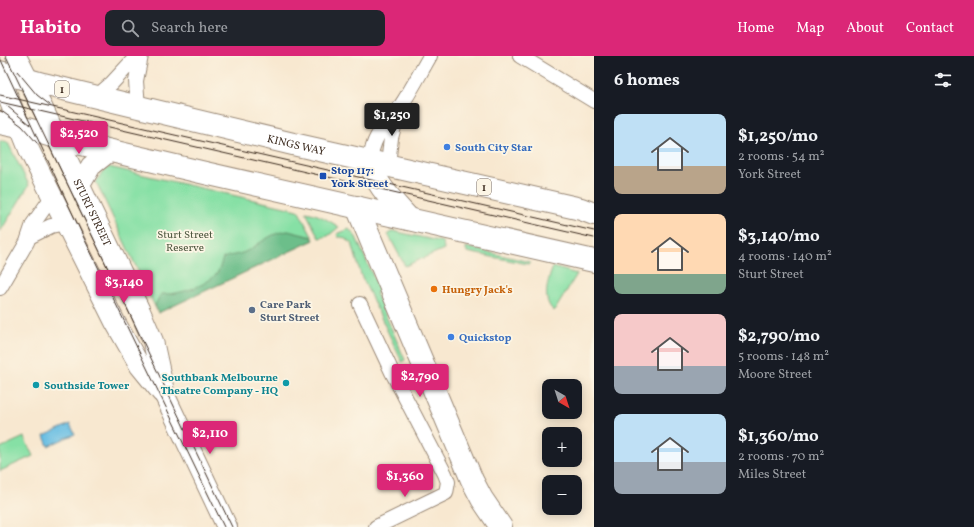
<!DOCTYPE html>
<html lang="en">
<head>
<meta charset="utf-8">
<style>
	body { margin:0; font-family:Vollkorn,serif; background:#20242c; color:#f1f3f6; height:100vh; display:flex; flex-direction:column; font-size:15px; white-space:nowrap }
	* { box-sizing:border-box; margin:0 }
	p { font-size:13px; color:#9ea1a6 }
	.icon { flex:none; width:22px; height:22px; fill:none; stroke:currentColor; stroke-width:2; stroke-linecap:round; stroke-linejoin:round }
	.map { position:relative; flex:1; overflow:hidden }
	.side { display:flex; flex-direction:column; background:#171b24; width:380px }
	.side>* { flex:none }
	.needle { width:26px; rotate:141deg }
	.controls { position:absolute; left:542px; top:323px; display:grid; gap:8px }
	.controls a { display:grid; place-items:center; width:40px; height:40px; border-radius:8px; background:#171b24; box-shadow:0 2px 10px #0003; font-size:20px }
	.price { position:absolute; translate:-50% -34px; padding:0 9px; border-radius:4px; background:#db2777; color:#fff; font-size:13px; line-height:26px; filter:drop-shadow(0 1px 2px #0008) }
	.price::after { content:''; position:absolute; left:50%; top:24px; width:12px; height:9px; margin-left:-6px; background:inherit; clip-path:polygon(0 0,100% 0,50% 100%) }
	.price.selected { background:#222; color:#fff }
	ul { padding:0; list-style:none }
	li { display:flex; align-items:center; gap:12px; height:100px; padding:0 20px }
	li span { display:grid; place-items:center; flex:none; width:112px; height:80px; border-radius:8px; color:#555 }
	li>.icon { margin-inline-start:auto }
	span .icon { width:48px; height:48px; fill:#fffc; stroke-width:1 }
	li b { font-size:17px }
	h2 { display:flex; justify-content:space-between; align-items:center; height:48px; padding:0 20px; font-size:17px }
	header { display:flex; align-items:center; gap:24px; box-sizing:border-box; height:56px; padding:0 20px; background:#db2777; color:#fff }
	header strong { font-size:19px }
	nav { display:flex; gap:22px; margin-inline-start:auto; font-size:14px }
	.search { width:280px; height:36px; background:#20242c; display:flex; align-items:center; gap:10px; box-sizing:border-box; padding:0 14px; border-radius:8px; color:#9ea1a6; font-size:15px }
	main { display:flex; flex:1; min-height:0 }
	.map>svg:first-child { display:block }
	.green { fill:#86e0a5; stroke:#608562 }
	.forest { fill:#6cbe8a; stroke:#547454 }
	.water { fill:#66bde3; stroke:#507480 }
	.lines { fill:none; stroke-linecap:round; stroke-linejoin:round }
	.street-casing { stroke:#9a8977; stroke-width:16 }
	.secondary-casing { stroke:#9a8977; stroke-width:22 }
	.highway-casing { stroke:#9a8977; stroke-width:24 }
	.street { stroke:#fff; stroke-width:14 }
	.secondary { stroke:#fff; stroke-width:20 }
	.highway { stroke:#fff; stroke-width:22 }
	.tram { stroke:#3b2a1e; stroke-width:1 }
	.shop-dot { fill:#3f7fe0; stroke:#fcf5e5; stroke-width:1.5 }
	.transit-dot { fill:#1a4fb4; stroke:#fcf5e5; stroke-width:1.5 }
	.food-dot { fill:#e8710a; stroke:#fcf5e5; stroke-width:1.5 }
	.service-dot { fill:#5c6f8a; stroke:#fcf5e5; stroke-width:1.5 }
	.culture-dot { fill:#0f9aa8; stroke:#fcf5e5; stroke-width:1.5 }
	.labels { text-anchor:middle; stroke-width:3.5; stroke-linejoin:round; paint-order:stroke }
	.shield { fill:#fcf5e5; stroke:#75675a; stroke-width:1 }
	.shield-label { font-size:10px; font-weight:bold; fill:#3b2a1e }
	.street-label { font-size:11px; fill:#3b2a1e; stroke:#fcf5e5 }
	.shop-label { font-size:11px; font-weight:bold; fill:#366cbe; stroke:#fcf5e5; text-anchor:start }
	.transit-label { font-size:11px; font-weight:bold; fill:#164399; stroke:#fcf5e5; text-anchor:start }
	.park-label { font-size:11px; fill:#4e5840; stroke:#fcf5e5 }
	.food-label { font-size:11px; font-weight:bold; fill:#c56008; stroke:#fcf5e5; text-anchor:start }
	.service-label { font-size:11px; font-weight:bold; fill:#4e5e75; stroke:#fcf5e5; text-anchor:start }
	.culture-label { font-size:11px; font-weight:bold; fill:#0d838f; stroke:#fcf5e5; text-anchor:end }
</style>
</head>
<body>
<header>
<strong>Habito</strong>
<div class="search"><svg class="icon" aria-label="search" viewBox="0 0 24 24"><circle cx="10" cy="10" r="6"/><path d="M15 15l6 6"/></svg>Search here</div>
<nav><a>Home</a><a>Map</a><a>About</a><a>Contact</a></nav>
</header>
<main>
<div class="map">
<svg width="594" height="471" viewBox="0 0 594 471">
	<rect width="100%" height="100%" fill="#fcf5e5"/>
	<filter id="ink" filterUnits="userSpaceOnUse"><feTurbulence type="fractalNoise" baseFrequency=".025" numOctaves="2"/><feDisplacementMap in="SourceGraphic" scale="8" xChannelSelector="R" yChannelSelector="G"/><feConvolveMatrix kernelMatrix="1 2 1 2 8 2 1 2 1" color-interpolation-filters="sRGB"/></filter>
	<filter id="wash" filterUnits="userSpaceOnUse"><feTurbulence type="fractalNoise" baseFrequency=".012" numOctaves="4" result="noise"/><feDisplacementMap in="SourceGraphic" scale="16" xChannelSelector="R" yChannelSelector="G"/><feGaussianBlur stdDeviation="0.9" result="paint"/><feColorMatrix in="noise" values="0 0 0 0 0 0 0 0 0 0 0 0 0 0 0 0 0 1.4 0 .05"/><feComposite in="paint" operator="in"/></filter>
	<g filter="url(#wash)">
		<rect width="100%" height="100%" fill="#f8e8d0"/>
		<!-- green -->
		<g class="green">
			<polygon points="0,85 8,87 29,129 0,176"/>
			<polygon points="109,111 298,154 314,184 158,257 97,128 96,126 102,116"/>
			<path d="M306,156C319,158 328,164 339,171L328,180L319,182Z"/>
			<polygon points="349,173 356,181 380,236 376,237 405,304 402,306 361,219 352,187 342,181 338,181 337,178"/>
			<polygon points="393,175 443,186 444,193 405,210 388,178"/>
			<polygon points="466,191 530,206 530,207 528,208 467,196 466,194"/>
			<path d="M553,211L577,218L555,254L554,255C541,244 548,224 553,211Z"/>
			<polygon points="24,381 33,400 0,415 0,392"/>
		</g>
		<!-- forest -->
		<path class="forest" d="M288,175L312,181L314,184L158,257L155,249L161,238C178,239 205,231 217,217C220,213 221,207 223,202C230,199 238,199 245,196C259,189 271,176 288,175Z"/>
		<!-- water -->
		<polygon class="water" points="70,368 75,378 48,390 44,380"/>
	</g>
	<g filter="url(#ink)">
		<g class="lines">
			<defs>
				<g id="street">
					<polyline points="520,0 594,45"/>
					<polyline points="96,41 112,27 137,0"/>
					<polyline points="138,51 136,25 141,0"/>
					<path d="M370,104C374,76 385,72 400,51C411,35 420,17 430,0"/>
					<polyline points="388,109 391,82 398,56"/>
					<polyline points="29,181 51,170 66,167"/>
					<polyline points="0,232 27,186 33,168 52,141"/>
					<polyline points="360,248 392,316 445,418 448,426 446,437 376,471"/>
				</g>
				<g id="secondary">
					<path id="s1" d="M16,0L43,53L140,255L153,285L165,340L227,471"/>
					<polyline points="0,21 30,96 115,266 140,310 162,337"/>
					<polyline points="80,129 91,110 110,95"/>
				</g>
				<g id="highway">
					<path id="s2" d="M0,16L43,28L293,88L581,153L594,158"/>
					<polyline points="0,67 24,72 69,85 205,117 594,205"/>
					<path d="M370,104C374,128 393,145 409,163"/>
					<polyline points="357,151 472,424 482,443 501,471"/>
				</g>
			</defs>
			<!-- street casing -->
			<use href="#street" class="street-casing"/>
			<!-- secondary casing -->
			<use href="#secondary" class="secondary-casing"/>
			<!-- highway casing -->
			<use href="#highway" class="highway-casing"/>
			<!-- street -->
			<use href="#street" class="street"/>
			<!-- secondary -->
			<use href="#secondary" class="secondary"/>
			<!-- highway -->
			<use href="#highway" class="highway"/>
			<!-- tram -->
			<g class="tram">
				<polyline points="6,0 232,471"/>
				<polyline points="0,2 83,180 224,471"/>
				<polyline points="17,15 37,39 50,49"/>
				<polyline points="0,39 594,175"/>
				<polyline points="0,46 594,182"/>
				<polyline points="7,50 30,69"/>
				<polyline points="0,54 22,70 37,87"/>
			</g>
		</g>
	</g>
	<!-- markers -->
	<g class="shop-dot">
		<circle cx="447" cy="91" r="4"/>
		<circle cx="451" cy="281" r="4"/>
	</g>
	<rect class="transit-dot" x="319" y="116" width="8" height="8" rx="2"/>
	<circle class="food-dot" cx="434" cy="233" r="4"/>
	<circle class="service-dot" cx="252" cy="254" r="4"/>
	<g class="culture-dot">
		<circle cx="286" cy="327" r="4"/>
		<circle cx="36" cy="329" r="4"/>
	</g>
	<g class="labels">
		<!-- shield labels -->
		<g class="shield">
			<rect x="55" y="25" width="14" height="16" rx="3"/>
			<rect x="477" y="123" width="14" height="16" rx="3"/>
		</g>
		<g class="shield-label">
			<text x="62" y="37">1</text>
			<text x="484" y="135">1</text>
		</g>
		<!-- street labels -->
		<g class="street-label">
			<text dy="4" stroke="none"><textPath href="#s2" startOffset="305">KINGS WAY</textPath></text>
			<text dy="4" stroke="none"><textPath href="#s1" startOffset="174">STURT STREET</textPath></text>
		</g>
		<!-- shop labels -->
		<g class="shop-label">
			<text x="455" y="95">South City Star</text>
			<text x="459" y="285">Quickstop</text>
		</g>
		<!-- transit labels -->
		<g class="transit-label">
			<text x="331" y="118">Stop 117:<tspan x="331" dy="13">York Street</tspan></text>
		</g>
		<!-- park labels -->
		<g class="park-label">
			<text x="185" y="182">Sturt Street<tspan x="185" dy="13">Reserve</tspan></text>
		</g>
		<!-- food labels -->
		<g class="food-label">
			<text x="442" y="237">Hungry Jack's</text>
		</g>
		<!-- service labels -->
		<g class="service-label">
			<text x="260" y="252">Care Park<tspan x="260" dy="13">Sturt Street</tspan></text>
		</g>
		<!-- culture labels -->
		<g class="culture-label">
			<text x="278" y="325">Southbank Melbourne<tspan x="278" dy="13">Theatre Company - HQ</tspan></text>
			<text x="44" y="333" text-anchor="start">Southside Tower</text>
		</g>
	</g>
</svg>
<div class="controls">
<a><svg class="needle" viewBox="-14 -14 28 28"><path d="M0-13l5 13h-10z" fill="#e53935"/><path d="M0 13l5-13h-10z" fill="#9ea1a6"/></svg></a>
<a>+</a>
<a>−</a>
</div>
<b class="price selected" style="left:392px;top:81px">$1,250</b>
<b class="price" style="left:79px;top:99px">$2,520</b>
<b class="price" style="left:124px;top:248px">$3,140</b>
<b class="price" style="left:420px;top:342px">$2,790</b>
<b class="price" style="left:210px;top:399px">$2,110</b>
<b class="price" style="left:405px;top:442px">$1,360</b>
</div>
<section class="side">
<h2>6 homes<svg class="icon" aria-label="filters" viewBox="0 0 24 24"><path d="M4 7h16M4 17h16"/><circle cx="9" cy="7" r="2"/><circle cx="15" cy="17" r="2"/></svg></h2>
<ul>
<li><span style="background:linear-gradient(#bfe0f5 65%,#b9a48a 0)"><svg class="icon" aria-label="home" viewBox="0 0 24 24"><path d="M3 11l9-7 9 7M6 9v11h12V9"/></svg></span><div><b>$1,250/mo</b><p>2 rooms · 54 m²</p><p>York Street</p></div></li>
<li><span style="background:linear-gradient(#ffd9b3 75%,#7fa58c 0)"><svg class="icon" aria-label="home" viewBox="0 0 24 24"><path d="M3 11l9-7 9 7M6 9v11h12V9"/></svg></span><div><b>$3,140/mo</b><p>4 rooms · 140 m²</p><p>Sturt Street</p></div></li>
<li><span style="background:linear-gradient(#f6c9c9 65%,#9aa5b1 0)"><svg class="icon" aria-label="home" viewBox="0 0 24 24"><path d="M3 11l9-7 9 7M6 9v11h12V9"/></svg></span><div><b>$2,790/mo</b><p>5 rooms · 148 m²</p><p>Moore Street</p></div></li>
<li><span style="background:linear-gradient(#bfe0f5 60%,#9aa5b1 0)"><svg class="icon" aria-label="home" viewBox="0 0 24 24"><path d="M3 11l9-7 9 7M6 9v11h12V9"/></svg></span><div><b>$1,360/mo</b><p>2 rooms · 70 m²</p><p>Miles Street</p></div></li>
</ul>
</section>
</main>
</body>
</html>
